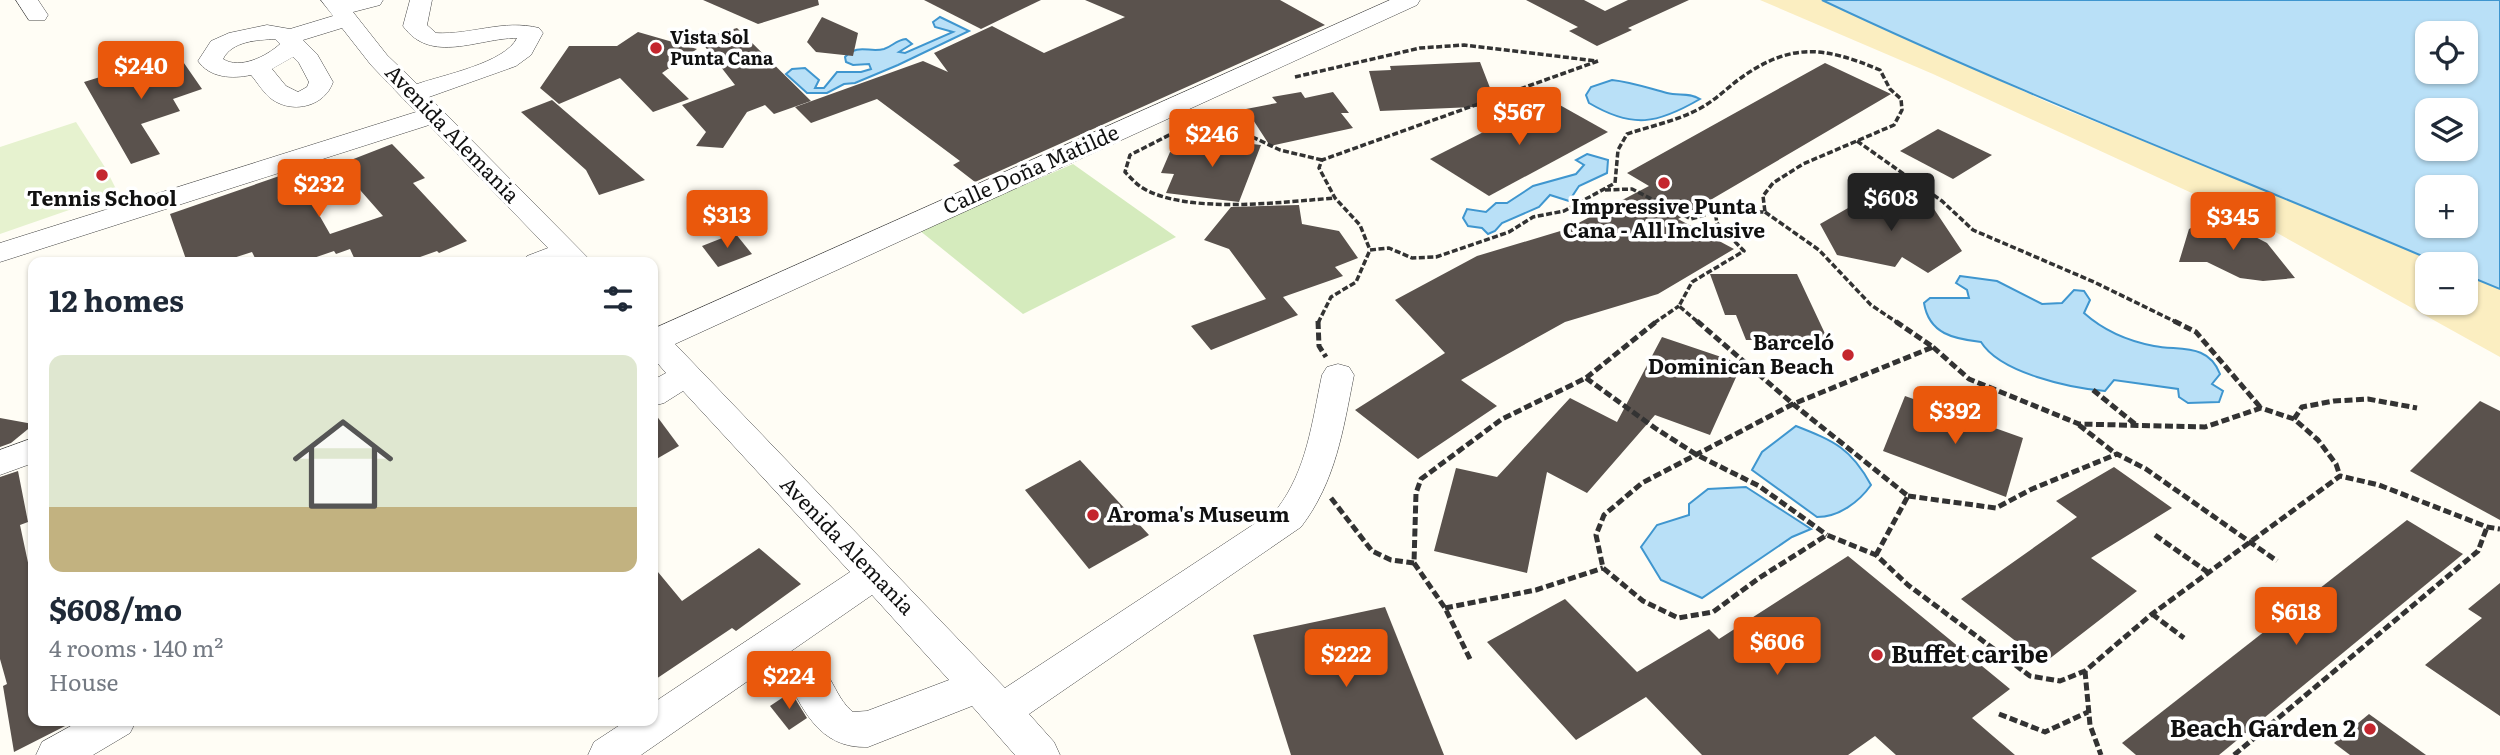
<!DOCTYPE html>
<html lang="en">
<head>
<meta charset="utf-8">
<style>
	body { margin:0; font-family:Literata,serif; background:#f6f6f7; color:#1f2937; height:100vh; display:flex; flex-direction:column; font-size:26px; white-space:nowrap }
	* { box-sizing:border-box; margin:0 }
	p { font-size:23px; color:#747a83 }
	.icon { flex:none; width:38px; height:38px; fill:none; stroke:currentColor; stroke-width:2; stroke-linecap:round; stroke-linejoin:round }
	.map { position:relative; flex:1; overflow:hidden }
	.details { position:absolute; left:28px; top:257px; width:630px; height:469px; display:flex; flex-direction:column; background:#fff; border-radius:14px; box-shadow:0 2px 5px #0004 }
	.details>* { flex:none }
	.tools { position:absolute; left:2415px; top:21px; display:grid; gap:14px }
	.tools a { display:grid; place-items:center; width:63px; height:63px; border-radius:14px; background:#fff; box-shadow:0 2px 5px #0004; font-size:35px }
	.price { position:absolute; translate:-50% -60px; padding:0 16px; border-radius:7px; background:#ea580c; color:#fff; font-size:23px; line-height:46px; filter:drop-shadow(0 2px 4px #0008) }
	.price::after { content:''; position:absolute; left:50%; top:42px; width:21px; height:16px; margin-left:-10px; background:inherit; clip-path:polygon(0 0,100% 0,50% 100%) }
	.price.active { background:#222; color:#fff }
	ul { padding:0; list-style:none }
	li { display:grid; align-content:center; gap:14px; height:371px; padding:0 21px }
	li span { display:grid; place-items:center; height:217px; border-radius:14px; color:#555 }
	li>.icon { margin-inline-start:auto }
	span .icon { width:126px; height:126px; fill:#fffc; stroke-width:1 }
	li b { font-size:30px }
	h2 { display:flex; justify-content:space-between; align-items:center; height:84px; padding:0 21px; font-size:30px }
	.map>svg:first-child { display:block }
	.green { fill:#d5ebbd }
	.sand { fill:#fbeec1 }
	.pitch { fill:#e6f2cf }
	.water { fill:#b9e0f7; stroke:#3f96cf; stroke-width:2; fill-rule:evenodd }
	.building { fill:#5a524d }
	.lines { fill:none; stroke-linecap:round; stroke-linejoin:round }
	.minor-casing { stroke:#444; stroke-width:1 }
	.path-far1 { stroke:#333; stroke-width:3.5; stroke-dasharray:6 2.5; stroke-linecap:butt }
	.path { stroke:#333; stroke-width:5; stroke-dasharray:8 3.5; stroke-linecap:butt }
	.minor { fill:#fff; fill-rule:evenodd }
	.poi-dot { fill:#c4262e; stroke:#fff; stroke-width:2.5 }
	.labels { text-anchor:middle; stroke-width:7; stroke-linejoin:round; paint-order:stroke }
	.far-poi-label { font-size:18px; font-weight:bold; fill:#111; stroke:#fff; text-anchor:start }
	.street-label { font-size:21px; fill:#111; stroke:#fff }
	.poi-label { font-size:21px; font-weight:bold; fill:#111; stroke:#fff }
	.near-poi-label { font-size:24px; font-weight:bold; fill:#111; stroke:#fff; text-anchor:start }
</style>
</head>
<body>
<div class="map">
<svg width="2500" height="755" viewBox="0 0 2500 755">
	<rect width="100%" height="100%" fill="#fffdf5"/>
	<!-- green -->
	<polygon class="green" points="1073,164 1176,237 1023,314 919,230"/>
	<!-- sand -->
	<polygon class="sand" points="1760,0 1822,0 2056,106 2268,191 2441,264 2427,264 2427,303 2466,303 2466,275 2500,289 2500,357 2270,229 1933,74"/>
	<!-- pitch -->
	<polygon class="pitch" points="76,122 106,169 118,193 0,234 0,147"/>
	<!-- water -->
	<g class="water">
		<path d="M1822,0H2500V289L2466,275V264H2441C2235,176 2025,96 1822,0ZM2466,33V72H2427V33ZM2466,110V149H2427V110ZM2427,187H2466V226H2427Z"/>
		<path d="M940,17L969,31L898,65L855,83L844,84L827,93H807L786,74L792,69L805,68L819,80L815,88H824L837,72H861L871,69L869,64L853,65L846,62L845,57C858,43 869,53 884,49C893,46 896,40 906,39L912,44L899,52L905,53L953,32L935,27L933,22Z"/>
		<path d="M1612,80C1631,82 1648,88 1667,93C1679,96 1689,92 1700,99C1657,124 1633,129 1589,103L1586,95L1591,87Z"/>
		<polygon points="1587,154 1608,160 1607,173 1579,186 1569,201 1550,195 1539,207 1502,223 1495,231 1488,234 1482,228 1468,226 1463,218 1467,209 1486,212 1496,203 1507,203 1533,186 1576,174 1584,165 1576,160"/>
		<path d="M1960,276L1997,281L2042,304L2062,303L2074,290L2084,291L2090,300L2084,313C2103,330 2128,341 2154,346C2180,351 2208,343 2220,374L2212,384L2223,391L2219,402L2188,403L2179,397L2178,389L2114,380L2105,391C2070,388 2000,373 1981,342C1954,339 1929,334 1924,303L1930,298H1969L1967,290L1956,283Z"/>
		<path d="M1796,426C1834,441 1851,448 1871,485C1859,502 1839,517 1817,517L1752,470L1762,452Z"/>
		<polygon points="1746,487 1811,529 1792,537 1702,598 1661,580 1641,547 1657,525 1689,515 1689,504 1708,489"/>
	</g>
	<!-- building -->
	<g class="building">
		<polygon points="703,0 818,0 819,5 758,24"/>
		<polygon points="924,0 1041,0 981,29"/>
		<polygon points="1085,0 1280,0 1325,25 975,182 953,165 960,161 877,99 811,123 795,107 923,61 948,72 934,53 992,26 1044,53 1125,17"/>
		<polygon points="1526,0 1584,0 1605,11 1628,0 1689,0 1628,28 1632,30 1597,46 1569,31 1578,27"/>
		<polygon points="822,17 858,33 853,56 816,52 807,42"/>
		<polygon points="737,28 811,101 774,114 765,105 747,112 723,148 696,146 706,132 682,105 735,85 699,39"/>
		<polygon points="638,32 697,49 662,73 689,99 653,112 620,78 559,104 540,88 569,46 617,46"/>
		<polygon points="177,53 202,89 173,99 180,111 141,124 160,154 131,164 84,82"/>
		<polygon points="1480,62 1497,106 1380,111 1369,71 1391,70 1390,66"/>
		<polygon points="1825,63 1891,94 1678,219 1734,249 1658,294 1565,322 1461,380 1497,406 1418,459 1355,410 1445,353 1395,300 1477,256 1567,229 1649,186 1627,173"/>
		<polygon points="1301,92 1305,98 1333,92 1349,113 1341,113 1353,128 1270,146 1246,109 1277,103 1272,97"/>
		<polygon points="1549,99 1608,132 1489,196 1430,159"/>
		<polygon points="552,100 645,180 599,195 586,170 521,112"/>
		<polygon points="1938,129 1992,155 1953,179 1900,151"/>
		<polygon points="1194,137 1261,145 1239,202 1166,193 1174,174 1161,173 1170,152 1187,154"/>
		<polygon points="392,144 425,178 413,183 467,241 439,253 437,251 406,262 356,262 350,249 336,254 334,251 302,262 257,262 252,252 221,262 187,262 170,214 294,171 330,234 383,216 338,165"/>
		<polygon points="1878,191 1934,209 1962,251 1928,273 1902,257 1895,267 1837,255 1820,224"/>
		<polygon points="1299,205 1302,224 1339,231 1358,258 1335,267 1343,276 1283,297 1298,315 1211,350 1191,326 1266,299 1229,249 1204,240 1231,207"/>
		<polygon points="2209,218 2240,229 2267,243 2295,278 2263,281 2240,278 2207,262 2179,262 2189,229"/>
		<polygon points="735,233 752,254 718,267 702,246"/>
		<polygon points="1710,274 1797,274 1828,340 1746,340 1736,315 1725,315"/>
		<polygon points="1662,337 1742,364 1710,435 1655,415 1587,493 1547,472 1527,573 1434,551 1456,468 1497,477 1570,398 1617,422"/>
		<polygon points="1905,396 2023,438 2006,497 1883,451"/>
		<polygon points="2480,401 2500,411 2500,520 2410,471"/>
		<polygon points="653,411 679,446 653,461"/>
		<polygon points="0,418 33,424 33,425 11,443 0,447"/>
		<polygon points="1080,460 1149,535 1089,569 1025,490"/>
		<polygon points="2114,467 2172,508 2091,558 2137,591 2044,663 1961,599 2077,517 2056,501"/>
		<polygon points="18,471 28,522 20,525 33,586 33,721 75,721 14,752 3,686 7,684 0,659 0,477"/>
		<polygon points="2407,520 2463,554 2219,755 2136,755 2122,743"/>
		<polygon points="759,548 801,584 736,631 732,628 653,681 653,566 682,601"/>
		<polygon points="1848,556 2010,689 1972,718 2015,755 1896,755 1875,736 1848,755 1702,755 1646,697 1576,740 1487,642 1565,599 1637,672 1709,629 1719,639"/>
		<polygon points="2500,583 2500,716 2425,665 2482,618 2468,609"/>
		<polygon points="1385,607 1444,755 1291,755 1253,635"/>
		<polygon points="791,692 807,718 789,730 770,706"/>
		<polygon points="2369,714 2426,755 2350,755 2334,743"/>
	</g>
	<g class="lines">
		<defs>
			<g id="minor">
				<polygon points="16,0 38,0 48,15 45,20 29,20"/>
				<path d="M321,0H383L380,5L353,12L387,55L417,84C443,75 505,63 517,38C478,38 431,65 403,26L410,0H432L427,25L436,33C472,35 503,19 539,28L543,33L531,55L516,66L429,97L592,262H523L527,256L548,248L429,125L0,262V243L416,112L371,65L342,28L303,40L317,54L333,82C325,106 294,114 273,100C264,94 258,83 251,75C232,79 210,78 198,61L211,41L229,33L267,25L290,29L333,16ZM275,39L280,44C267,56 240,70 223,59C232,41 257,40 275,39ZM293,57L299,63L309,82L307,87L298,92L286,86L272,69Z"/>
				<path d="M1390,0H1420L1417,5L675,344L1005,688L1277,509C1307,470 1312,422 1322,375L1327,367L1338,364L1349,367L1354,375C1343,430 1336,481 1301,527L1029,714L1054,742L1060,755H1015L972,706L868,747C819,749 802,709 783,670L788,658C828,644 829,694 853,712L867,711L949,680L872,595L641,755H588L594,742L626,721H653V703L850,572L683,391L664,403L653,406V380L666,373L653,358V329Z"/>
				<polygon points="33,438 33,463 0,475 0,450"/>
				<polygon points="80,721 136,721 130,733 93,755 36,755 42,742"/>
			</g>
		</defs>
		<!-- minor casing -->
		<use href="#minor" class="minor-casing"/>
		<!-- path-far1 -->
		<g class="path-far1">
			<path d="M1598,61L1322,160L1319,168L1335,198L1360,225L1370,250L1389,248L1412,258L1436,257L1509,232L1533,217L1564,211L1615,183L1618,150L1627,134C1651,126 1676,121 1699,109C1714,101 1725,90 1738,80C1790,42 1823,46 1880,70L1890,89L1901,99L1902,110L1894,125L1803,164L1773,183L1763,196L1765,212H1715L1717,223L1744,251L1692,282L1679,306L1699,323"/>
			<polyline points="1295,77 1420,48 1464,45 1597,61"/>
			<polyline points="1206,115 1280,150 1322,160"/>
			<path d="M1177,131L1130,155L1125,172C1130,177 1135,183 1141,187C1185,215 1283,202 1334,198"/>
			<polyline points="1857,141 1942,201 1973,230 2094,282 2178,323"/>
			<polyline points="1605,190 1632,189 1691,219 1715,212"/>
			<polyline points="1765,212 1819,250 1871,305 1898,323"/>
			<polyline points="1318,323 1331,297 1356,282 1370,250"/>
			<polyline points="1654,323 1679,306"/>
		</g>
		<!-- path -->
		<g class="path">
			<polyline points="1318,321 1319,346 1326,357"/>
			<polyline points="1697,321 1793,404 1642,483 1604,515 1596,535 1603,568 1643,601 1678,618 1713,612 1759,578 1827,535 1876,555 1908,585 2030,676 2060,681 2085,671 2152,614 2340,476 2379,485 2487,527 2500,529"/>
			<polyline points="2174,321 2196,332 2261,408"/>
			<polyline points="1933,347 1969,379 2079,424 2205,427 2261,408 2294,419 2318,440 2336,464 2340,476"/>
			<polyline points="1586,378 1655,428 1697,455 1759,486 1827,535"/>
			<polyline points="2093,390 2135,424"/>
			<polyline points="2294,419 2302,407 2334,401 2368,399 2417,408"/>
			<polyline points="2079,425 2116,454"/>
			<polyline points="1908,496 1996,508 2032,489 2117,454 2146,469 2277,561"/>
			<polyline points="1331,498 1372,551 1391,560 1414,563"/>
			<polyline points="2155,535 2209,573"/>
			<polyline points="1876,555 1908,496 1793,404 1933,347 1895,321"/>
			<polyline points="1445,608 1536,590 1603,568"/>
			<polyline points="2152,614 2184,638"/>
			<polyline points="1470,659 1445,608 1414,563 1416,493 1421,479 1502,419 1586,378 1657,321"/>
			<polyline points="2085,671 2090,725 2101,755"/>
			<polyline points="1999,714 2045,732 2088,712"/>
			<polyline points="2234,755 2478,551 2487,527"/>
		</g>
		<!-- minor -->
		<use href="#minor" class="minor"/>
	</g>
	<!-- markers -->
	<g class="poi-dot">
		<circle cx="656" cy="48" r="7"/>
		<circle cx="102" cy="175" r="7"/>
		<circle cx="1664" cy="183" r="7"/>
		<circle cx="1848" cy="355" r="7"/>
		<circle cx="1093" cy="515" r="7"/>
		<circle cx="1877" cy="655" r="7"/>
		<circle cx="2370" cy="729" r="7"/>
	</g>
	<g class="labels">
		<!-- far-poi labels -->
		<g class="far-poi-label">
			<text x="670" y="44">Vista Sol<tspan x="670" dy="21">Punta Cana</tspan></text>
		</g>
		<!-- street labels -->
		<g class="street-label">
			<text transform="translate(452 134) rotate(46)" y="7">Avenida Alemania</text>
			<text transform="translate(1031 170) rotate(-24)" y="7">Calle Doña Matilde</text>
			<text transform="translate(847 546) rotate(46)" y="7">Avenida Alemania</text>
		</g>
		<!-- poi labels -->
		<g class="poi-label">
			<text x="102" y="206">Tennis School</text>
			<text x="1664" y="214">Impressive Punta<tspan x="1664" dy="24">Cana - All Inclusive</tspan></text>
			<text x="1834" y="350" text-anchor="end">Barceló<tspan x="1834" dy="24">Dominican Beach</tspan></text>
			<text x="1107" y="522" text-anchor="start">Aroma's Museum</text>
		</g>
		<!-- near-poi labels -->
		<g class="near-poi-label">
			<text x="1891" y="663">Buffet caribe</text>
			<text x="2356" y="737" text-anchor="end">Beach Garden 2</text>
		</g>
	</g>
</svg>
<div class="tools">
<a><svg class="icon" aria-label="locate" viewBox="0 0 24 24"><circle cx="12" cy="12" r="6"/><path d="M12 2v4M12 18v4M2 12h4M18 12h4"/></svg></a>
<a><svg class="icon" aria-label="layers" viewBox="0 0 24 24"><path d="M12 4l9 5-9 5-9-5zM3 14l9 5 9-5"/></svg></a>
<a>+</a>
<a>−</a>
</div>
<b class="price" style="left:141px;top:101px">$240</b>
<b class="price" style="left:1519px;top:147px">$567</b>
<b class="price" style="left:1212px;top:169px">$246</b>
<b class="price" style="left:319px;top:219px">$232</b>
<b class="price active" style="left:1891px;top:233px">$608</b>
<b class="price" style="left:727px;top:250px">$313</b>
<b class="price" style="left:2233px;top:252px">$345</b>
<b class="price" style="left:1955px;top:446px">$392</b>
<b class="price" style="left:2296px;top:647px">$618</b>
<b class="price" style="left:1777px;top:677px">$606</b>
<b class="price" style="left:1346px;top:689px">$222</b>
<b class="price" style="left:789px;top:711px">$224</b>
<section class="details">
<h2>12 homes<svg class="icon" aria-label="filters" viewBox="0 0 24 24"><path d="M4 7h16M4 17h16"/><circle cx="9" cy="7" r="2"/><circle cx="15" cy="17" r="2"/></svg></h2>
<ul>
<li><span style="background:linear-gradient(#dfe7d0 70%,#c2b280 0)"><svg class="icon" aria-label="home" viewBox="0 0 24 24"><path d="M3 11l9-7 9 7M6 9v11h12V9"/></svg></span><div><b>$608/mo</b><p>4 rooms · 140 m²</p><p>House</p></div></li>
</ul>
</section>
</div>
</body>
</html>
